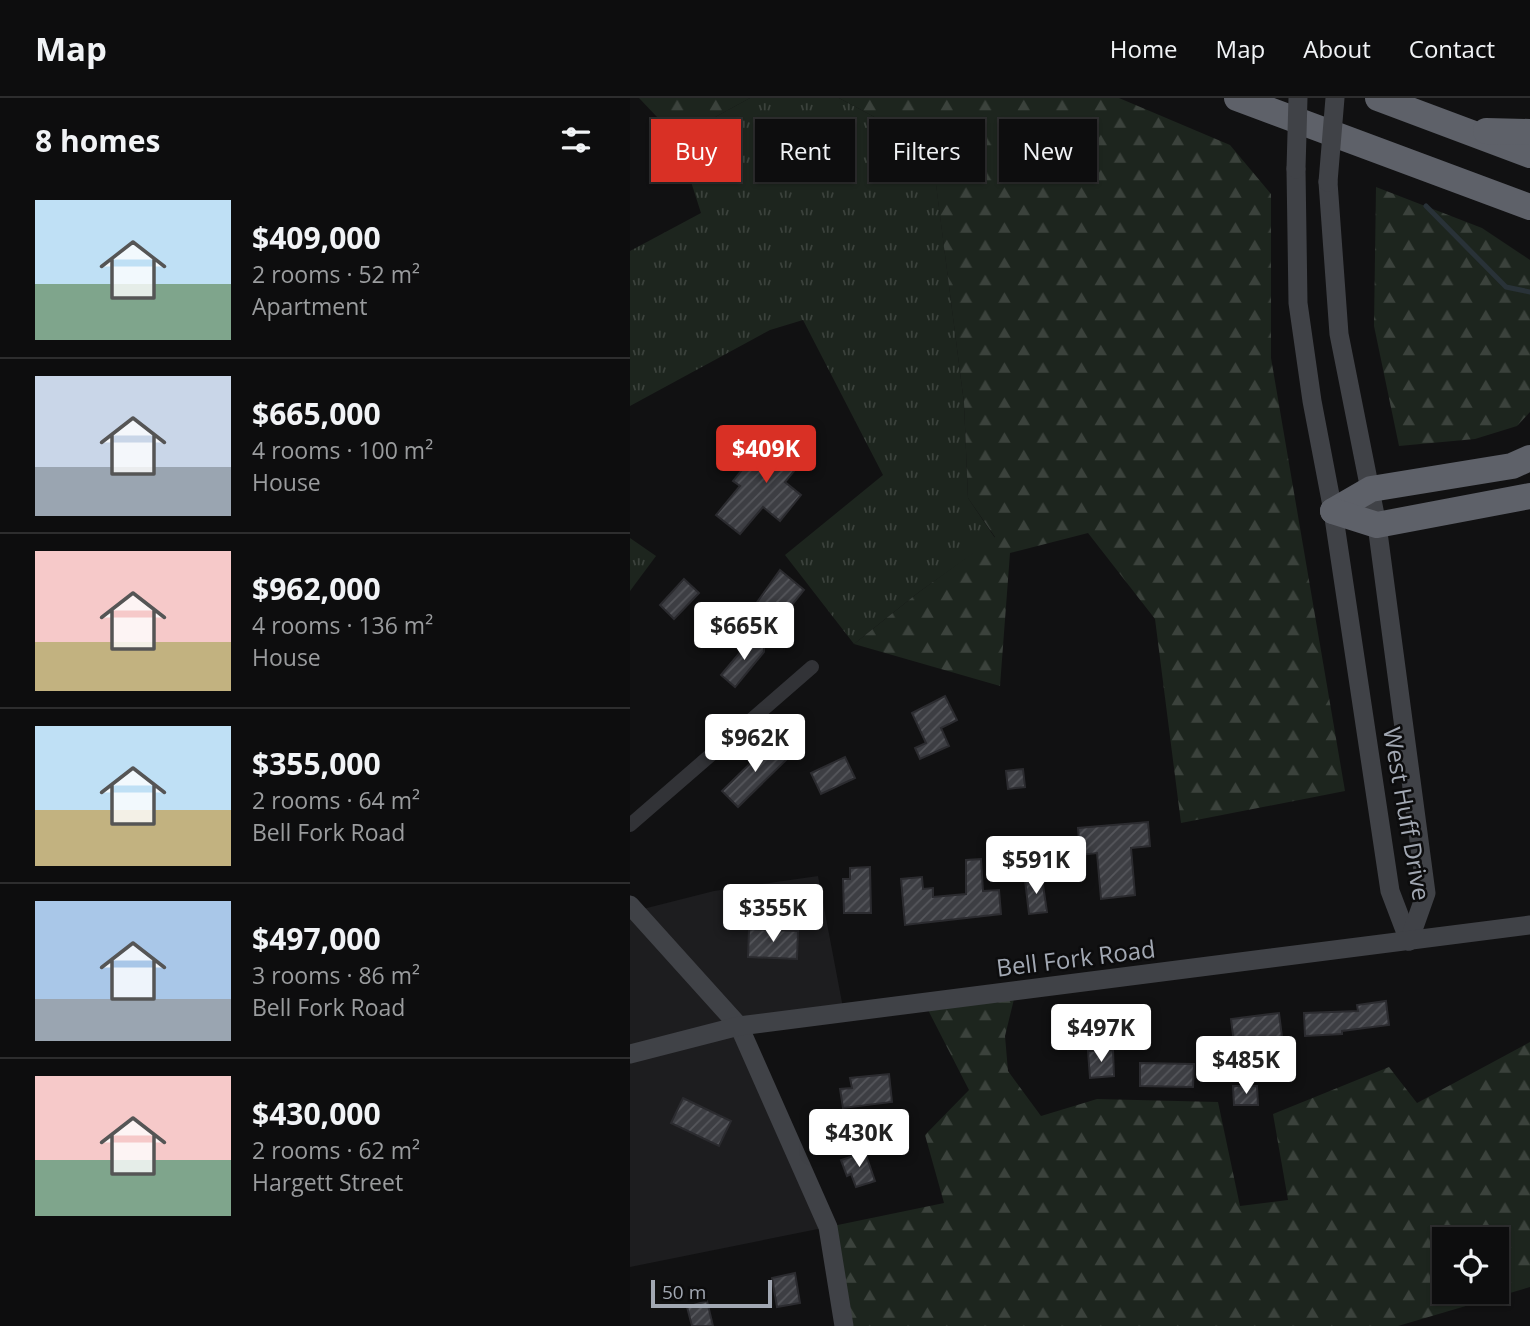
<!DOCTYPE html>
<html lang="en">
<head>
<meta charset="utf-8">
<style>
	body { margin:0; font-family:"Open Sans",sans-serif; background:#161617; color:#f1f3f6; height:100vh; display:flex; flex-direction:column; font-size:26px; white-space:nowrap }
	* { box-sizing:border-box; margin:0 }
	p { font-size:23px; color:#9a9c9e }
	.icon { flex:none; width:38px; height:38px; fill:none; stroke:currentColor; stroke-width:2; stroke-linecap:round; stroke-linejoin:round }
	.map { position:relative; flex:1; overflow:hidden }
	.sheet { display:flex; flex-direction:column; background:#0d0d0e; width:630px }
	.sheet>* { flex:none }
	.hud { position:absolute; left:21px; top:21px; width:665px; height:63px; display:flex; gap:14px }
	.tools { position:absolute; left:802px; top:1129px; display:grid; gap:14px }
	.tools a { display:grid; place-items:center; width:77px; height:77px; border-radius:0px; background:#0d0d0e; box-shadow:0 2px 5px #0004,0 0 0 2px #2d2d2e; font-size:35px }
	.scale { position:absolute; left:21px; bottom:18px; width:121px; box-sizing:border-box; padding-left:7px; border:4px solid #a2a8b3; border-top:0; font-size:19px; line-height:24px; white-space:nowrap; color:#a2a8b3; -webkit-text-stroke:5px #0c0c0d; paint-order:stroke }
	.price { position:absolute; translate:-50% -60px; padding:0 16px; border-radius:7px; background:#fff; color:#222; font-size:23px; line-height:46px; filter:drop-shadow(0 2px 4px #0008) }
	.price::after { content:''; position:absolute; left:50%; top:42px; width:21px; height:16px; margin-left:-10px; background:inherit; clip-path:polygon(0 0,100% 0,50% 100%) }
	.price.current { background:#d93025; color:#fff }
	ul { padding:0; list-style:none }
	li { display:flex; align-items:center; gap:21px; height:175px; padding:0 35px }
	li+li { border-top:2px solid #2d2d2e }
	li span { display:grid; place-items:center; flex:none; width:196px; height:140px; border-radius:0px; color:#555 }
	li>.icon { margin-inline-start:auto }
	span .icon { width:84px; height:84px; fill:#fffc; stroke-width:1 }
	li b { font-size:30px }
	h2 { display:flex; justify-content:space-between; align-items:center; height:84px; padding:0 35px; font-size:30px }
	.tag { padding:0 24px; border-radius:0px; background:#0d0d0e; box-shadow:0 2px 5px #0004,0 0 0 2px #2d2d2e; font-size:24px; line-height:63px }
	.tag.current { background:#d93025; color:#fff }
	header { display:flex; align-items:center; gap:42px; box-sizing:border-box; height:98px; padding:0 35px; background:#0d0d0e; border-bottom:2px solid #2d2d2e }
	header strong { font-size:33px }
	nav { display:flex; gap:38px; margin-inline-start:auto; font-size:24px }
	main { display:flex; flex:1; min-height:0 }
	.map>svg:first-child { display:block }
	.built { fill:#1d1d1f }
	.grass { fill:url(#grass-tufts) }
	.forest { fill:url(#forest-firs); fill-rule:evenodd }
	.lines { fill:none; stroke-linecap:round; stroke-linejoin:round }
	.stream { stroke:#293238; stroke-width:5 }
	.building { fill:url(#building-hatch); stroke:#2b2b2f; stroke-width:2 }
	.minor { stroke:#323337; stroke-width:14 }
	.secondary { stroke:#404247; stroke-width:19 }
	.motorway { stroke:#5e6169; stroke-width:26 }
	.secondary-bridge { stroke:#404247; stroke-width:19 }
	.labels { text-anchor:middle; stroke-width:5; stroke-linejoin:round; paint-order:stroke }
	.street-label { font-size:24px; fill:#a2a8b3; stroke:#0c0c0d }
</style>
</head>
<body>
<header>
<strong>Map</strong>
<nav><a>Home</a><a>Map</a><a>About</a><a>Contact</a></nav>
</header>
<main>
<section class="sheet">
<h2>8 homes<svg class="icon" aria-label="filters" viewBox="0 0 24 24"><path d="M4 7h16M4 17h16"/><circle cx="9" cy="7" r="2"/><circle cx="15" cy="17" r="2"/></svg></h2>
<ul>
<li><span style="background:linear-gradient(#bfe0f5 60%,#7fa58c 0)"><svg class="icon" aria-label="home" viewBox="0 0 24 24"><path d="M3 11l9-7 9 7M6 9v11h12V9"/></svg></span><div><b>$409,000</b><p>2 rooms · 52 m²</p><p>Apartment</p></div></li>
<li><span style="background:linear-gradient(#c9d6e8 65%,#9aa5b1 0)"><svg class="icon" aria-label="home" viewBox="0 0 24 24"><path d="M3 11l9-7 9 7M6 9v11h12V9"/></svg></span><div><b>$665,000</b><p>4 rooms · 100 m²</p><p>House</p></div></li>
<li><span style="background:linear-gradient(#f6c9c9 65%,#c2b280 0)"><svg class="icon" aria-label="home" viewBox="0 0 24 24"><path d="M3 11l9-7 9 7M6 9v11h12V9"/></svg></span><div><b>$962,000</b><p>4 rooms · 136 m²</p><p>House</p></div></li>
<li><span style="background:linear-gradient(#bfe0f5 60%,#c2b280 0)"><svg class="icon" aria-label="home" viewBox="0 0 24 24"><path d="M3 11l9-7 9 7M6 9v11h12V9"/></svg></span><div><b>$355,000</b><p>2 rooms · 64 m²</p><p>Bell Fork Road</p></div></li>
<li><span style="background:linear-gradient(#a9c7e8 70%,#9aa5b1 0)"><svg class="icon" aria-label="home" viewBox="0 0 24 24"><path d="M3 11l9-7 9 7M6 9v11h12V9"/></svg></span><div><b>$497,000</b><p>3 rooms · 86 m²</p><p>Bell Fork Road</p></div></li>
<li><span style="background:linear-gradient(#f6c9c9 60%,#7fa58c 0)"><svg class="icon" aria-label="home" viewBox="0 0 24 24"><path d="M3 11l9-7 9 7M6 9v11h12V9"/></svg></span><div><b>$430,000</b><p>2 rooms · 62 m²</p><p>Hargett Street</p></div></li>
</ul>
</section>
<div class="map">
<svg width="900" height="1228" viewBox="0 0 900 1228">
	<defs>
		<pattern id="grass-tufts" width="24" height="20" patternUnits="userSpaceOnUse" patternTransform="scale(1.75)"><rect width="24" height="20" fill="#1d251e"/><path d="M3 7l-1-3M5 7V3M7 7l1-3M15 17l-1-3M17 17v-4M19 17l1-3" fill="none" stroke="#3b423c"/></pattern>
		<pattern id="forest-firs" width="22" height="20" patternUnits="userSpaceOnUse" patternTransform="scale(1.75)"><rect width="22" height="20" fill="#1d251e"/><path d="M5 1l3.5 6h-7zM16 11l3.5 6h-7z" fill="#3b423c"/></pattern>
		<pattern id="building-hatch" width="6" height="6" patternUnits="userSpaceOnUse" patternTransform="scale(1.75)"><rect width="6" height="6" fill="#3d3e43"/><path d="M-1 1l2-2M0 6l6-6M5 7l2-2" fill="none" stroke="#56575c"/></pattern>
	</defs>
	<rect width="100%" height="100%" fill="#111112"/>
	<!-- built -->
	<polygon class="built" points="188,778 214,915 110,928 198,1129 0,1169 0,808 5,813 84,793"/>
	<!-- grass -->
	<g class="grass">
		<polygon points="120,0 209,0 276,36 305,78 334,305 338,400 365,440 289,494 224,546 155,457 253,377 173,222 140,232 0,308 0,153 71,115 47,40"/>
		<polygon points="0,440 26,458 0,493"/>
	</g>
	<!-- forest -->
	<g class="forest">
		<polygon points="9,0 120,0 47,40"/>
		<polygon points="209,0 489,0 600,47 641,96 641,260 715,693 551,725 525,521 458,435 380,455 370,588 224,546 289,494 365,439 338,400 334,305 305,79 276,36"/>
		<polygon points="746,89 852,130 900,162 900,314 887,328 845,341 769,348 744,228"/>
		<path d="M386,893L375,938L378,973L411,1018L467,1001L588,1004L610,1108L658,1102L643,1016L759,969L787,1005L900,944V1189L768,1228H214L198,1129L314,1105L295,1037L339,992L297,910ZM814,1141H866V1194H814Z"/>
	</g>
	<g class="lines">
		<!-- stream -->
		<polyline class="stream" points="796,108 876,189 900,194"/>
	</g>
	<!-- building -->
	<g class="building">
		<polygon points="159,332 182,351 155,384 171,397 150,423 133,409 110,436 86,417 110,388 103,383 124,357 133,364"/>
		<polygon points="150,472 174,492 157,513 163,521 152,530 138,513 129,524 118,517"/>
		<polygon points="54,481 69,495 44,521 30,507"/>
		<polygon points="123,539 134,549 134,554 105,589 91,577"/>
		<polygon points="315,598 327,622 311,630 319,648 290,661 285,650 296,645 282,615"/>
		<polygon points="143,643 159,659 108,709 92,693"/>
		<polygon points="215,659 225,680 191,696 181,675"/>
		<polygon points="393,671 395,689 378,691 376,673"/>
		<polygon points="518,724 520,748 501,750 505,797 471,801 467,755 450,757 448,730"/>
		<polygon points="351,761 353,793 369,792 371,816 275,827 271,781 292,779 293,791 303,790 303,799 336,796 336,762"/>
		<polygon points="240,769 241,815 214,815 213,781 220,781 220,770"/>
		<polygon points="412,780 417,814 399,816 395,782"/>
		<polygon points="119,831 168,833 167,861 118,859"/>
		<polygon points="756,903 759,927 712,933 712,936 675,938 674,915 728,913 727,907"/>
		<polygon points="649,915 652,939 604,945 601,921"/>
		<polygon points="483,952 484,978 460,980 458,953"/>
		<polygon points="510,965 564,966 563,989 510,988"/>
		<polygon points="259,976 262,1004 213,1010 210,991 222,990 220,980"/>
		<polygon points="603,988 627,988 628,1007 604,1007"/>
		<polygon points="53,1000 101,1023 89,1048 41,1025"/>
		<polygon points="235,1054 245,1083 226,1089 221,1076 217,1078 211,1062"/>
		<polygon points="165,1175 170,1205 147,1209 142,1180"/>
		<polygon points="77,1203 83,1228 62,1228 57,1209"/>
	</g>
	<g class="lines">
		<!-- minor -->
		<polyline class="minor" points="0,727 182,569"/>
		<!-- secondary -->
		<g class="secondary">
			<polyline points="666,71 668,205 682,303 703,413 760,793 779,843"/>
			<polyline points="698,84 709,236 747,427 796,795 779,843"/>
			<polyline points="0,807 109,928 198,1129 214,1228"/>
			<polyline points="0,956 109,928 900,827"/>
		</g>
		<!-- motorway -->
		<g class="motorway">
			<polyline points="607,0 900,109"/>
			<polyline points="748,0 900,57"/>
			<polyline points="856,33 900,34"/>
			<polyline points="703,413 741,391 882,368 900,360"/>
			<polyline points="703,413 747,427 900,398"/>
		</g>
		<!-- secondary-bridge -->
		<g class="secondary-bridge">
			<polyline points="666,71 668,0"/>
			<polyline points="698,84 705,0"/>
		</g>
	</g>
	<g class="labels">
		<!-- street labels -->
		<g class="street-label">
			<text transform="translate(776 716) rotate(80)" y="8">West Huff Drive</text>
			<text transform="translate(446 861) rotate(-7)" y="8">Bell Fork Road</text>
		</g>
	</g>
</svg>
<div class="tools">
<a><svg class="icon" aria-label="locate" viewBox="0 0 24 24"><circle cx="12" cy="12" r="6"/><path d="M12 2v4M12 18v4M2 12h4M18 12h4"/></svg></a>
</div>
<div class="scale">50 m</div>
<b class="price current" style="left:136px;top:387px">$409K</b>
<b class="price" style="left:114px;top:564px">$665K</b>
<b class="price" style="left:125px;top:676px">$962K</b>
<b class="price" style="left:406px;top:798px">$591K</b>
<b class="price" style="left:143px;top:846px">$355K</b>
<b class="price" style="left:471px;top:966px">$497K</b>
<b class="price" style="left:616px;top:998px">$485K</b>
<b class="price" style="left:229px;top:1071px">$430K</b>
<div class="hud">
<a class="tag current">Buy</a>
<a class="tag">Rent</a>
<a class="tag">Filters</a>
<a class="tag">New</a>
</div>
</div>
</main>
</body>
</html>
